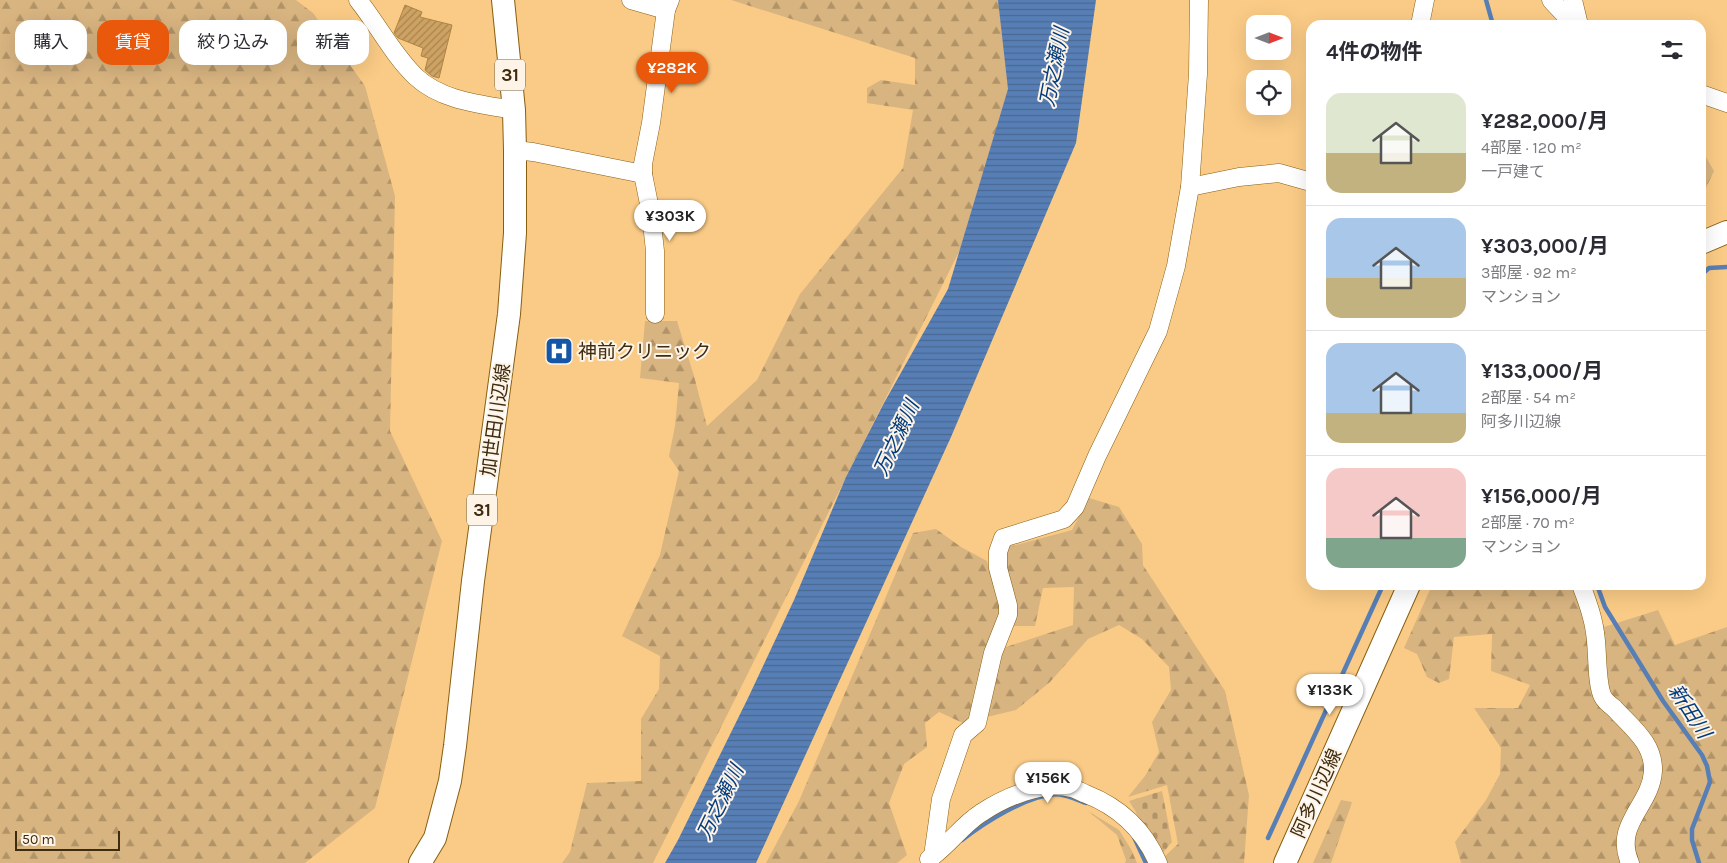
<!DOCTYPE html>
<html lang="ja">
<head>
<meta charset="utf-8">
<style>
	body { margin:0; font-family:Karla,"Noto Sans JP",sans-serif; background:#f7f7f7; color:#2b2b33; height:100vh; display:flex; flex-direction:column; font-size:19px; white-space:nowrap }
	* { box-sizing:border-box; margin:0 }
	p { font-size:16px; color:#7c7c81 }
	.icon { flex:none; width:28px; height:28px; fill:none; stroke:currentColor; stroke-width:2; stroke-linecap:round; stroke-linejoin:round }
	.map { position:relative; flex:1; overflow:hidden }
	.panel { position:absolute; left:1306px; top:20px; width:400px; height:570px; display:flex; flex-direction:column; background:#fff; border-radius:15px; box-shadow:0 5px 20px #0002 }
	.panel>* { flex:none }
	.banner { position:absolute; left:15px; top:20px; width:475px; height:45px; display:flex; gap:10px }
	.needle { width:32px; rotate:90deg }
	.controls { position:absolute; left:1246px; top:15px; display:grid; gap:10px }
	.controls a { display:grid; place-items:center; width:45px; height:45px; border-radius:10px; background:#fff; box-shadow:0 5px 20px #0002; font-size:25px }
	.scale { position:absolute; left:15px; bottom:12px; width:105px; box-sizing:border-box; padding-left:5px; border:2px solid #3e2c0f; border-top:0; font-size:14px; line-height:18px; white-space:nowrap; color:#3e2c0f; -webkit-text-stroke:4px #fdf3e6; paint-order:stroke }
	.price { position:absolute; translate:-50% -42px; padding:0 11px; border-radius:18px; background:#fff; color:#222; font-size:16px; line-height:32px; filter:drop-shadow(0 1px 2px #0008) }
	.price::after { content:''; position:absolute; left:50%; top:30px; width:15px; height:11px; margin-left:-8px; background:inherit; clip-path:polygon(0 0,100% 0,50% 100%) }
	.price.on { background:#ea580c; color:#fff }
	ul { padding:0; list-style:none }
	li { display:flex; align-items:center; gap:15px; height:125px; padding:0 20px }
	li+li { border-top:1px solid #e1e1e2 }
	li span { display:grid; place-items:center; flex:none; width:140px; height:100px; border-radius:15px; color:#555 }
	li>.icon { margin-inline-start:auto }
	span .icon { width:60px; height:60px; fill:#fffc; stroke-width:1 }
	li b { font-size:21px }
	h2 { display:flex; justify-content:space-between; align-items:center; height:60px; padding:0 20px; font-size:21px }
	.tag { padding:0 18px; border-radius:15px; background:#fff; box-shadow:0 5px 20px #0002; font-size:18px; line-height:45px }
	.tag.on { background:#ea580c; color:#fff }
	.map>svg:first-child { display:block }
	.forest { fill:url(#forest-firs) }
	.cemetery { fill:url(#cemetery-stones) }
	.water { fill:url(#water-rules) }
	.lines { fill:none; stroke-linecap:round; stroke-linejoin:round }
	.stream { stroke:#577fb6; stroke-width:4.5 }
	.building { fill:url(#building-hatch); stroke:#b18540 }
	.minor-casing { stroke:#885f11; stroke-width:19 }
	.major-casing { stroke:#885f11; stroke-width:24 }
	.minor { stroke:#fff; stroke-width:18 }
	.major { stroke:#fff; stroke-width:22 }
	.labels { text-anchor:middle; stroke-width:4; stroke-linejoin:round; paint-order:stroke }
	.shield { fill:#fdf3e6; stroke:#776850; stroke-width:1 }
	.shield-label { font-size:18px; font-weight:bold; fill:#3e2c0f }
	.poi-label { font-size:19px; fill:#3e2c0f; stroke:#fdf3e6; text-anchor:start }
	.street-label { font-size:19px; fill:#3e2c0f; stroke:#fdf3e6 }
	.water-label { font-size:20px; font-style:italic; fill:#023c7f; stroke:#fdf3e6 }
</style>
</head>
<body>
<div class="map">
<svg width="1727" height="863" viewBox="0 0 1727 863">
	<defs>
		<pattern id="forest-firs" width="22" height="20" patternUnits="userSpaceOnUse" patternTransform="scale(1.25)"><rect width="22" height="20" fill="#d8b480"/><path d="M5 1l3.5 6h-7zM16 11l3.5 6h-7z" fill="#b19367"/></pattern>
		<pattern id="cemetery-stones" width="16" height="16" patternUnits="userSpaceOnUse" patternTransform="scale(1.25)"><rect width="16" height="16" fill="#d8b480"/><path d="M2 7V4a2 2 0 0 1 4 0v3zM10 15v-3a2 2 0 0 1 4 0v3z" fill="#b19367"/></pattern>
		<pattern id="water-rules" width="6" height="5" patternUnits="userSpaceOnUse" patternTransform="scale(1.25)"><rect width="6" height="5" fill="#577fb6"/><path d="M0 2.5h6" fill="none" stroke="#496892"/></pattern>
		<pattern id="building-hatch" width="6" height="6" patternUnits="userSpaceOnUse" patternTransform="scale(1.25)"><rect width="6" height="6" fill="#cda263"/><path d="M-1 1l2-2M0 6l6-6M5 7l2-2" fill="none" stroke="#a88450"/></pattern>
	</defs>
	<rect width="100%" height="100%" fill="#facb86"/>
	<!-- forest -->
	<g class="forest">
		<polygon points="0,0 296,0 313,13 365,86 395,196 390,431 442,541 375,808 305,863 0,863"/>
		<polygon points="731,0 1051,0 1033,104 653,863 562,863 570,852 587,783 641,781 641,719 659,689 660,656 622,636 660,555 679,471 669,456 675,426 679,383 640,378 645,321 677,321 694,376 707,426 757,380 800,294 903,168 913,110 867,103 867,88 881,80 915,85 915,58"/>
		<polygon points="1706,157 1714,171 1701,198 1701,163"/>
		<polygon points="1089,498 1119,507 1142,544 1143,565 1225,691 1249,795 1244,863 1167,863 1165,856 1178,844 1167,785 1128,797 1145,776 1159,752 1152,722 1171,690 1169,667 1142,639 1119,625 1088,639 1050,682 1016,710 987,717 1003,648 1073,625 1074,587 1043,588 1035,626 1012,626 1004,564 1008,547 1072,530"/>
		<polygon points="936,529 961,547 987,561 1001,614 971,716 965,724 939,712 925,723 927,747 904,764 889,803 907,855 897,863 766,863 799,801 913,533"/>
		<polygon points="1432,585 1589,585 1604,627 1658,610 1675,645 1727,627 1727,863 1461,863 1455,842 1486,800 1500,774 1501,748 1474,708 1518,708 1530,685 1491,671 1492,634 1454,637 1449,679 1439,683 1427,677 1417,654 1404,648"/>
		<polygon points="1341,800 1352,802 1331,863 1313,863"/>
		<polygon points="1088,811 1119,830 1131,849 1137,863 1125,863 1126,860 1117,835"/>
	</g>
	<!-- cemetery -->
	<polygon class="cemetery" points="1162,791 1172,842 1162,854 1129,801"/>
	<!-- water -->
	<polygon class="water" points="998,0 1096,0 1076,143 951,437 756,863 665,863 678,840 748,698 794,600 846,477 884,403 948,289 1008,89"/>
	<g class="lines">
		<!-- stream -->
		<g class="stream">
			<polyline points="1486,0 1493,25"/>
			<polyline points="1701,275 1709,268 1727,267"/>
			<polyline points="1597,585 1605,607 1663,701 1702,755 1707,766 1710,782 1692,829 1692,840 1699,863"/>
			<polyline points="1134,837 1146,863"/>
			<polyline points="1268,838 1383,585"/>
			<path d="M962,840C985,822 1026,796 1056,794C1065,794 1078,800 1086,803"/>
		</g>
	</g>
	<!-- building -->
	<polygon class="building" points="405,5 422,12 420,17 452,25 439,78 432,76 425,70 428,58 421,56 423,48 398,38 394,33"/>
	<g class="lines">
		<defs>
			<g id="minor">
				<path d="M358,0C378,25 393,55 416,77C442,101 480,104 514,110"/>
				<polyline points="631,0 666,10"/>
				<polyline points="1551,0 1566,16 1579,25"/>
				<polyline points="1573,0 1579,25"/>
				<polyline points="1420,25 1425,0"/>
				<polyline points="1701,94 1727,103"/>
				<polyline points="515,150 533,152 643,174"/>
				<polyline points="1190,187 1239,177 1279,173 1311,182"/>
				<polyline points="655,314 655,251 651,214 643,174 643,164 651,123 666,10 670,0"/>
				<path d="M1581,585C1587,600 1593,616 1595,633C1598,648 1596,685 1603,697C1605,701 1610,705 1614,708C1631,727 1654,743 1653,771C1651,806 1613,824 1630,863"/>
				<polyline points="933,856 941,799 963,735 977,723 993,653 1008,615 1008,605 998,568 998,552 1003,538 1064,519 1075,507 1097,456 1158,331 1176,266 1190,187 1198,74 1199,0"/>
				<path d="M929,859C948,846 962,825 981,813C1005,797 1042,781 1071,788C1076,789 1081,792 1086,794C1119,807 1144,830 1158,863"/>
			</g>
			<g id="major">
				<polyline points="1701,243 1727,232"/>
				<polyline points="420,863 435,838 450,781 455,746 473,581 509,314 515,233 515,150 514,110 503,0"/>
				<polyline points="1285,863 1409,585"/>
			</g>
		</defs>
		<!-- minor casing -->
		<use href="#minor" class="minor-casing"/>
		<!-- major casing -->
		<use href="#major" class="major-casing"/>
		<!-- minor -->
		<use href="#minor" class="minor"/>
		<!-- major -->
		<use href="#major" class="major"/>
	</g>
	<!-- icons -->
	<defs>
		<symbol id="hospital-square" viewBox="-11 -11 22 22"><rect x="-9" y="-9" width="18" height="18" rx="4" fill="#1556a6" stroke="#fdf3e6"/><path d="M-5-5h3v3.5h4V-5h3V5h-3V1.5h-4V5h-3Z" fill="#fff"/></symbol>
	</defs>
	<g fill-rule="evenodd">
		<use href="#hospital-square" x="543" y="335" width="32" height="32"/>
	</g>
	<g class="labels">
		<!-- shield labels -->
		<g class="shield">
			<rect x="495" y="59.5" width="30" height="31" rx="4"/>
			<rect x="467" y="494.5" width="30" height="31" rx="4"/>
		</g>
		<g class="shield-label">
			<text x="510" y="81">31</text>
			<text x="482" y="516">31</text>
		</g>
		<!-- poi labels -->
		<g class="poi-label">
			<text x="578" y="358">神前クリニック</text>
		</g>
		<!-- street labels -->
		<g class="street-label">
			<text transform="translate(495 420) rotate(-82)" y="7">加世田川辺線</text>
			<text transform="translate(1316 793) rotate(-66)" y="7">阿多川辺線</text>
		</g>
		<!-- water labels -->
		<g class="water-label">
			<text transform="translate(1054 67) rotate(-79)" y="7">万之瀬川</text>
			<text transform="translate(896 438) rotate(-65)" y="7">万之瀬川</text>
			<text transform="translate(1690 711) rotate(57)" y="7">新田川</text>
			<text transform="translate(720 802) rotate(-64)" y="7">万之瀬川</text>
		</g>
	</g>
</svg>
<div class="controls">
<a><svg class="needle" viewBox="-14 -14 28 28"><path d="M0-13l5 13h-10z" fill="#e53935"/><path d="M0 13l5-13h-10z" fill="#7c7c81"/></svg></a>
<a><svg class="icon" aria-label="locate" viewBox="0 0 24 24"><circle cx="12" cy="12" r="6"/><path d="M12 2v4M12 18v4M2 12h4M18 12h4"/></svg></a>
</div>
<div class="scale">50 m</div>
<b class="price on" style="left:672px;top:94px">¥282K</b>
<b class="price" style="left:670px;top:242px">¥303K</b>
<b class="price" style="left:1330px;top:716px">¥133K</b>
<b class="price" style="left:1048px;top:804px">¥156K</b>
<div class="banner">
<a class="tag">購入</a>
<a class="tag on">賃貸</a>
<a class="tag">絞り込み</a>
<a class="tag">新着</a>
</div>
<section class="panel">
<h2>4件の物件<svg class="icon" aria-label="filters" viewBox="0 0 24 24"><path d="M4 7h16M4 17h16"/><circle cx="9" cy="7" r="2"/><circle cx="15" cy="17" r="2"/></svg></h2>
<ul>
<li><span style="background:linear-gradient(#dfe7d0 60%,#c2b280 0)"><svg class="icon" aria-label="home" viewBox="0 0 24 24"><path d="M3 11l9-7 9 7M6 9v11h12V9"/></svg></span><div><b>¥282,000/月</b><p>4部屋 · 120 m²</p><p>一戸建て</p></div></li>
<li><span style="background:linear-gradient(#a9c7e8 60%,#c2b280 0)"><svg class="icon" aria-label="home" viewBox="0 0 24 24"><path d="M3 11l9-7 9 7M6 9v11h12V9"/></svg></span><div><b>¥303,000/月</b><p>3部屋 · 92 m²</p><p>マンション</p></div></li>
<li><span style="background:linear-gradient(#a9c7e8 70%,#c2b280 0)"><svg class="icon" aria-label="home" viewBox="0 0 24 24"><path d="M3 11l9-7 9 7M6 9v11h12V9"/></svg></span><div><b>¥133,000/月</b><p>2部屋 · 54 m²</p><p>阿多川辺線</p></div></li>
<li><span style="background:linear-gradient(#f6c9c9 70%,#7fa58c 0)"><svg class="icon" aria-label="home" viewBox="0 0 24 24"><path d="M3 11l9-7 9 7M6 9v11h12V9"/></svg></span><div><b>¥156,000/月</b><p>2部屋 · 70 m²</p><p>マンション</p></div></li>
</ul>
</section>
</div>
</body>
</html>
